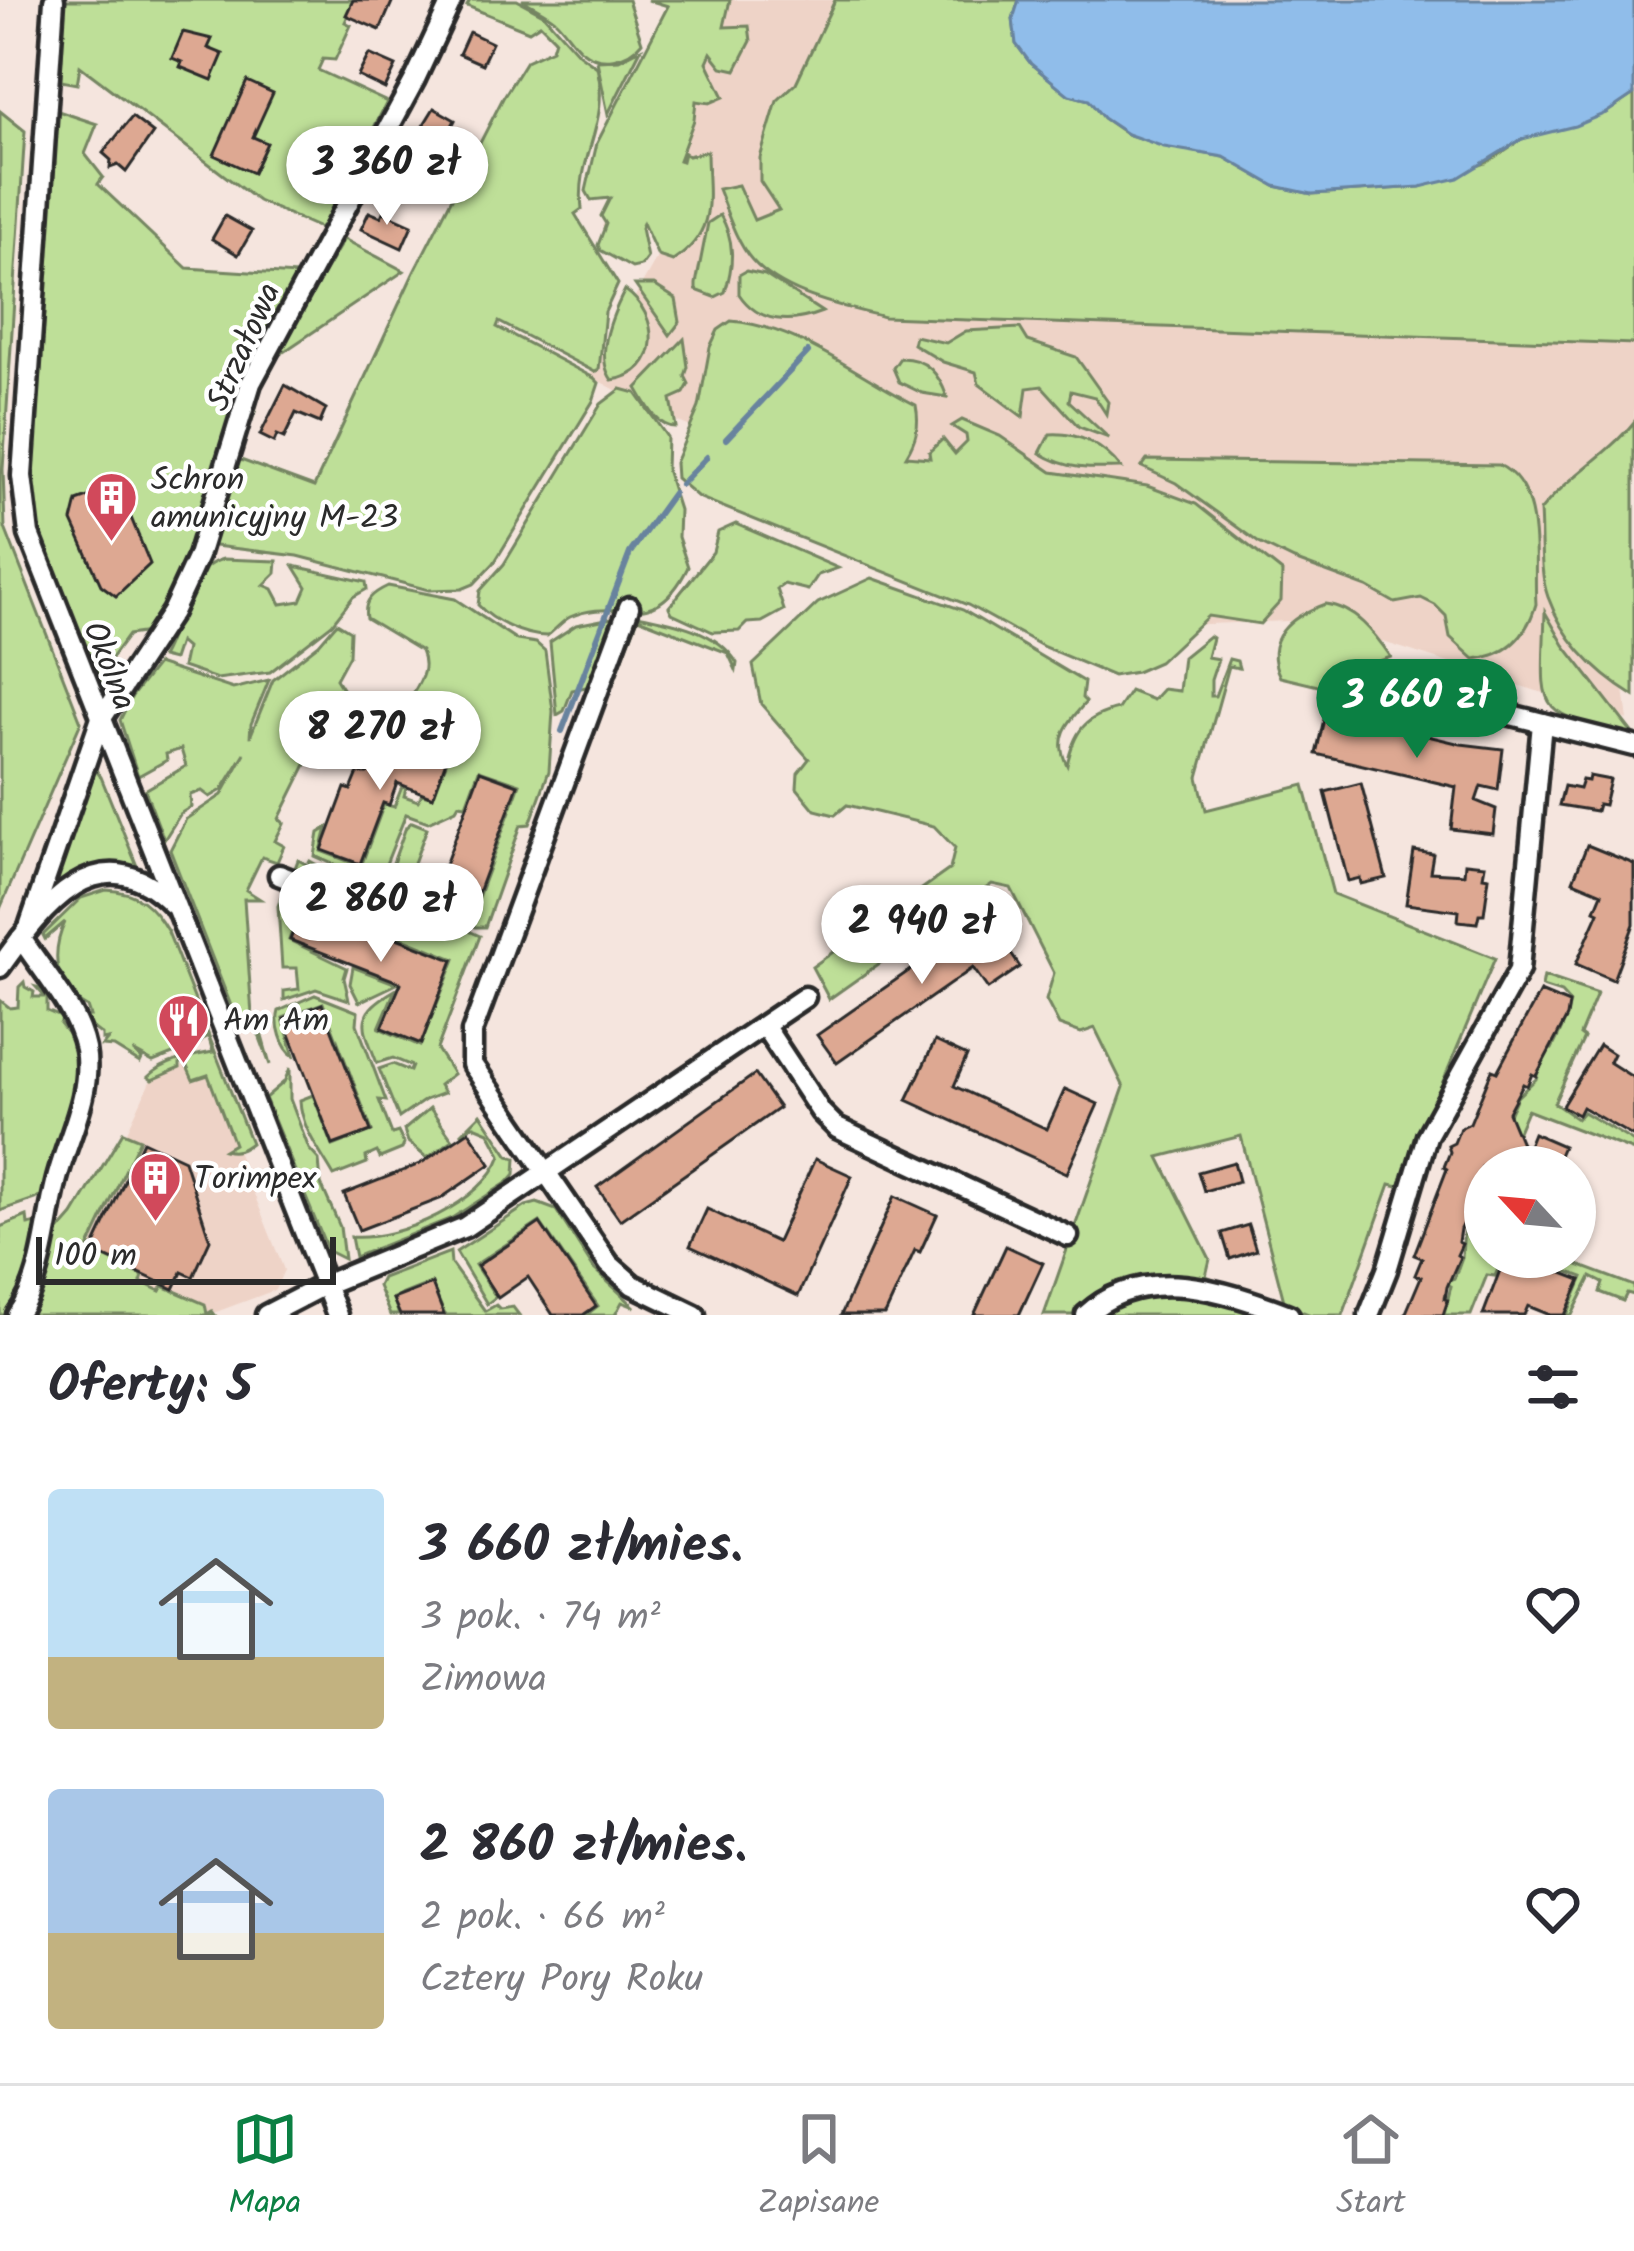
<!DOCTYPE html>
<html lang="pl">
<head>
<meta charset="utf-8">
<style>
	body { margin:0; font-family:Kalam,sans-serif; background:#f7f7f7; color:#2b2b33; height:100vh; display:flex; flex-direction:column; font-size:45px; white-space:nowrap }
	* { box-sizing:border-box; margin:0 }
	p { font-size:39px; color:#7c7c81 }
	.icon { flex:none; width:66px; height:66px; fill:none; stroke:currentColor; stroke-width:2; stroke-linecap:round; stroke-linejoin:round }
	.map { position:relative; height:1315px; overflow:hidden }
	.drawer { display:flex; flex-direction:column; background:#fff; flex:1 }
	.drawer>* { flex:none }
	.needle { width:78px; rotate:296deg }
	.fabs { position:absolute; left:1464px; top:1146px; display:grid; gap:24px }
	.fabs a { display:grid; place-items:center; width:132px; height:132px; border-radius:50%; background:#fff; box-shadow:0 3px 9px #0004; font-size:60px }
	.scale { position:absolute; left:36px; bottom:30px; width:300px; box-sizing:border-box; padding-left:12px; border:6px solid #2b2b2b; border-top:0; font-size:33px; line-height:42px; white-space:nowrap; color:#2b2b2b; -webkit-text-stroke:9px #fff; paint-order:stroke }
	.price { position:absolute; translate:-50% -102px; padding:0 27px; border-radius:42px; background:#fff; color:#222; font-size:39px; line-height:78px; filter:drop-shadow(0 3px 6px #0008) }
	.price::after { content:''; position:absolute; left:50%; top:72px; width:36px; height:27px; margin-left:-18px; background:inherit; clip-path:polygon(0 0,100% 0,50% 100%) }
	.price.on { background:#0b8043; color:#fff }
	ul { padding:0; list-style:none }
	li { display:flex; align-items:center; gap:36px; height:300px; padding:0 48px }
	li span { display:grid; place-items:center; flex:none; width:336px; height:240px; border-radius:12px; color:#555 }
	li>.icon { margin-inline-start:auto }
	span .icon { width:144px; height:144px; fill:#fffc; stroke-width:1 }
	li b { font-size:51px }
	h2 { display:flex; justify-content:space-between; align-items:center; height:144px; padding:0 48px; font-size:51px }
	.tab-bar { display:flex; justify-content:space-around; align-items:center; height:168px; border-top:3px solid #e1e1e2; background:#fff; font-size:33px; color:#7c7c81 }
	.tab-bar a { display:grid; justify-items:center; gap:6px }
	.tab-bar .on { color:#0b8043 }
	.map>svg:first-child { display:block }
	.built { fill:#eed3c7 }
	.green { fill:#bedf98; stroke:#748562; stroke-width:3 }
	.water { fill:#90bdea; stroke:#68839e; stroke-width:3 }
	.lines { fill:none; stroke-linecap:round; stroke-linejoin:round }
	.stream { stroke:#68839e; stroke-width:6 }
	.building { fill:#dda892; stroke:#2b2b2b; stroke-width:3 }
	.minor-casing { stroke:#2b2b2b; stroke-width:27 }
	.minor { stroke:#fff; stroke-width:18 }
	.labels { text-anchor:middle; stroke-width:9; stroke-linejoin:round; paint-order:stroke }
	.street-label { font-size:33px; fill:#2b2b2b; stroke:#fff }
	.poi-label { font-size:33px; fill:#2b2b2b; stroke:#fff; text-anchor:start }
</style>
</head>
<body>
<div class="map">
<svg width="1634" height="1315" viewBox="0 0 1634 1315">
	<rect width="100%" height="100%" fill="#f5e5de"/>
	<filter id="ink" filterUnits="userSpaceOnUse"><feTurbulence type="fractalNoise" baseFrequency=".00833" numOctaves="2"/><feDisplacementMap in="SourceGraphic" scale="24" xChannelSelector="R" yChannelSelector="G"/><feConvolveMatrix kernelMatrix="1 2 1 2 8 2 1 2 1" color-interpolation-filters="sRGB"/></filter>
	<g filter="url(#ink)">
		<!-- built -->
		<g class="built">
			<polygon points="698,0 1634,0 1634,422 1625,434 1607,556 1628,720 1314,620 1156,626 660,414 590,376 671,233 602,227"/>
			<polygon points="202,1062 284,1270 275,1290 208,1315 71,1253 154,1073"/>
		</g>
		<!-- green -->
		<g class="green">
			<polygon points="64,0 355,0 345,22 351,25 335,60 323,59 318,70 387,102 322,229 258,201 80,66 77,84 61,81"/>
			<path d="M470,0H517L543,14L579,54L597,67C611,125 576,154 582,209L575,214L618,284L605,312L599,370L595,372L499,322L497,327L594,378L599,383L593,401L494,563L474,584L462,589L429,590L298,556L215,546L210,542L251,406L256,409L238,459L314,487L414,272L503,98L526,61L552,49L555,39L540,24L529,31L467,6Z"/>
			<path d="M522,0H628L642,42C628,60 600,66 581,50C571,41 565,29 555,20C545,12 533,6 522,0Z"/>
			<path d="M648,0H730L724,27L749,26L751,41L736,70L722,67L711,53L707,62L724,97L710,103L696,101L694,120L679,160L682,161L684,153L688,156L707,151C707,195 719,231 673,261L658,256L643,223L641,228L647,258L641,266L632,268L600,250L598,245L606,224L601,216L610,198L591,200L586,191L597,143L668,6Z"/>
			<path d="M835,0H1019L1013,19L1016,44L1031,64L1069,95L1089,100L1103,118L1126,134L1164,146L1224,157L1275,186L1312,194L1420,187L1486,163L1522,139L1606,113L1634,94V344L884,317C841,306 783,295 752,260C736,242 727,211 718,189L738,185L754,220L779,210L760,181V158L777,101L796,83Z"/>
			<polygon points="641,49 608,114 597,61 619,60"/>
			<polygon points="52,109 97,124 85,154 103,177 98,184 187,268 298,275 251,356 210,498 181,579 149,632 128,635 108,662 112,681 104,686 95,682 34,521 31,474"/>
			<polygon points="0,111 25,131 3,469 5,528 81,722 0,909"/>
			<path d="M720,215C735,239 734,264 725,292L715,297L696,290V284L708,223Z"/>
			<polygon points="344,239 404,271 273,359"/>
			<path d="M746,271L765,275L822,312C791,324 759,324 739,294V275Z"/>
			<polygon points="635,285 654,285 676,299 680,322 670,335"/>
			<path d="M625,290C660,314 664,373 612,380C594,356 612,315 625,290Z"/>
			<path d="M731,321C800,327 856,375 916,405C920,425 916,440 906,456L930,458L929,452L943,439L955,454L967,442L966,435L952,426L962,420L1000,436L1052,472L1147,486L1196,504L1282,572L1281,601L1260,624L1208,616L1159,662L1136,672L1113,676L1044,647L968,605L698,497L676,478L675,463L699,407L710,347L718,330Z"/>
			<polygon points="1020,328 1028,341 1076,357 1108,402 1106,414 1095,397 1071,391 1069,401 1109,438 1079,427 1042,386 1027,388 1023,417 979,384 976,372 943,362 913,344 915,336 946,343 966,331"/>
			<path d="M684,339L688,367L685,376L689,384L684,393L671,399L676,427C657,428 646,403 637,388Z"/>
			<path d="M900,358C927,358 939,374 947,397L922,393L899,382L893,368Z"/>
			<path d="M621,389L636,393L667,437L666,469L679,510L678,537L688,567C654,637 620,595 570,617C562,621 554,631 547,636C523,636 494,622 478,605L480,591L504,564L601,404Z"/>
			<path d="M1634,422V696C1595,672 1564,641 1548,597C1539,572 1542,537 1540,511C1567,477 1607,456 1634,422Z"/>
			<path d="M1050,434C1079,432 1104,446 1121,468C1090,469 1068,470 1040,453Z"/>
			<path d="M1147,460L1499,465C1545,487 1533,561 1536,604C1527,635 1508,656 1474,659L1450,637L1446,616L1435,605L1421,598L1395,603L1367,587L1294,560L1259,543L1176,483L1142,467Z"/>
			<polygon points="736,524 838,568 818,575 808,590 784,584 777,589 784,610 762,622 747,623 739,631 713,632 672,613 669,607 713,552 718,532"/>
			<path d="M223,559L277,561L276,573L264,585L273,589L281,604L301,601L307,587L294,566L366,582L367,589L353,597L332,624L270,672L217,679L182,667L186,648L179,642L173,660L161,657C180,625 182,570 223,559Z"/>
			<path d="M872,578L963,610L1084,682L1082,698L1086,702C1068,722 1053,738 1067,765C1074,732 1084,717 1118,709L1130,691L1153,700L1163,689L1179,691L1183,657L1209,636L1212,638L1207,657L1218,659L1211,680V696H1215L1229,659L1237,661L1239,668L1229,666L1198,777L1206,810L1304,785L1333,894L1495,958L1399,1186L1390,1184L1343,1315H1311L1285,1305L1241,1136L1159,1157L1210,1259L1206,1276L1256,1297L1250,1315H1044L1124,1087L1095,1028L1081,1033L1059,1025L1046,1000L1054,973L1011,888L992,884L829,999L812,967L950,869L955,848L934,826L847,805L835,815L815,810L797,788L798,773L809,759L761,704L753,665L818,603Z"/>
			<path d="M388,586L455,599L517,640L536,643L545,651L553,711L549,771L530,824L521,825L485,927H475L408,895L414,880L438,867L442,869L434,893L474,908L520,784L479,770L466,805L459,804L456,809L428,822L406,814L378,884L315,856L319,833L327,828L321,851L361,866L384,804L394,807L402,787L406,788L404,796L418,801L422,794L433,797L448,758L430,751L432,743L376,723L364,751L356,747L358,735L363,737C370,726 366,715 377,702L405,715C407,692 433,678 421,651L366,618C363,600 373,593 388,586Z"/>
			<path d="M1325,604C1355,607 1375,634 1391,657L1365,666L1366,679L1412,693L1411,708L1280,677C1261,638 1292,616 1325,604Z"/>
			<path d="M1545,612L1564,645L1634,735C1532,711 1542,716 1545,612Z"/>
			<path d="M632,614C668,621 717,629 737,663L736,670L728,653L638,618L614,681L572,690L564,711L557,715L550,642L576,625Z"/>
			<polygon points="337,623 350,631 349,655 336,679 343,690 279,819 284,823 275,841 284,846 277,862 262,857 246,890 260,899 244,899 252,1015 262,1016 261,1033 270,1065 252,1016 235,1016 170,850 186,819 222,795 245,753 222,790 210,797 202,791 190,795 191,807 181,813 164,840 145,790 186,766 181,749 166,754 167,760 138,776 120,720 132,696 157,664 233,689 269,680 251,724 250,737 273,680 319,644"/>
			<path d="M93,766L101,777L139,871C103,859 76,873 47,894Z"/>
			<polygon points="412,822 427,828 402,895 384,888 406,827"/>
			<path d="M298,860L308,865L310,861L342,879H352L435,916L432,927L437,929L442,919L480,936L437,1049L453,1074L439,1085L444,1093L425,1100L399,1118L379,1069L393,1064L410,1071L412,1066L393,1058L377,1063C362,1024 354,1014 395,990L379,1028L420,1046L455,959L340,913L347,893L300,875L295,868Z"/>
			<path d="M106,890C137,891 153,906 168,932L251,1143C242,1150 235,1153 224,1150L234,1144L208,1075L193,1080L185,1062L180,1063V1068L152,1080L148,1077C164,1061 192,1056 213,1052L208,1035L200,1043L153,1062L133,1051L142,1059L140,1063L114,1047L102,1046L108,1039L102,1040V1035L93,1028L86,1029L83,1016H90L87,1007C53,990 51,952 65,922L45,939L43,935L81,898Z"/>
			<polygon points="289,891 303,895 304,901 289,940 347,968 344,978 349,1000 316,989 284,1000 284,991 299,989 297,968 282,968 278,906 282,895"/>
			<polygon points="353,967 397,984 359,1002 350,984"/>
			<path d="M1544,976L1597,994L1580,1035L1584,1038L1554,1103L1577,1119L1583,1112L1634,1142V1151L1527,1110L1503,1167H1485V1211L1479,1226L1485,1229V1257H1503L1495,1276L1487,1275L1471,1315H1444L1451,1286L1447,1284L1449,1278L1454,1279L1462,1257L1464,1227L1479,1200L1470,1195L1476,1180H1480L1517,1097L1536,1079L1545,1047L1552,1049C1561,1031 1565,1023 1570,1003L1561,993L1542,987Z"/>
			<polygon points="24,982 25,987 34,992 33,997 45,997 36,987 47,990 47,1011 63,1018 60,1024 68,1034 70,1028 74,1029 81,1074 46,1195 0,1211 0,1000 10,1008 18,1007 19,987"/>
			<path d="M315,995L358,1012L357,1024L386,1101L379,1100L392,1134L398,1132L404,1144L402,1149L380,1158L377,1152L366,1157L367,1163L334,1176C321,1153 301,1128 300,1100L313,1095L333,1146L372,1131L323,1003L283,1018L294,1056C282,1049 275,1024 279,1011Z"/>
			<polygon points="290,1068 290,1099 309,1149 319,1160 321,1184 340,1227 344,1259 328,1251 265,1098 284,1082"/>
			<polygon points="430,1108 453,1140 427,1158 408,1142 404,1130"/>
			<path d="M481,1114L509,1156L516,1158L515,1174L508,1182L452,1218L355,1257L351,1237C398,1241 485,1202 501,1155L489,1132L472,1125L461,1134Z"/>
			<polygon points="123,1132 140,1139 88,1249 143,1276 141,1282 160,1291 163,1286 205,1304 207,1314 212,1311 215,1315 22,1315 46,1246 73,1215"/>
			<polygon points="537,1203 556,1210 594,1269 635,1307 622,1302 615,1315 586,1315 598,1306 540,1222 475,1265 496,1297 487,1304 456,1252 526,1206"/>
			<polygon points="27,1216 28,1225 37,1223 38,1218 43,1219 38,1252 13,1315 0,1315 0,1227"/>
			<polygon points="450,1252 451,1264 485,1311 496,1305 500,1309 513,1307 519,1315 445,1315 431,1283 393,1298 399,1315 390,1315 378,1286 382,1278"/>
			<polygon points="1528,1257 1557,1257 1634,1286 1634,1295 1627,1293 1623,1301 1600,1292 1603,1283 1591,1277 1572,1315 1567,1315 1583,1277"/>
		</g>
		<!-- water -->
		<polygon class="water" points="1019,0 1634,0 1634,94 1606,113 1575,126 1522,139 1458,178 1420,187 1312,194 1275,186 1224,157 1164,147 1127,134 1103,118 1089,100 1069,95 1031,64 1016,44 1013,19"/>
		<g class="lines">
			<!-- stream -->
			<g class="stream">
				<polyline points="726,439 808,352"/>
				<polyline points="681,484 707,457"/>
				<polyline points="562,731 630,553 673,493"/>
			</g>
		</g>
		<!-- building -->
		<g class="building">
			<polygon points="353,0 393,0 380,30 346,15"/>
			<polygon points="183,32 212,39 208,48 223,54 212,80 180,67 182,62 172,58"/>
			<polygon points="469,32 492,43 482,64 459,54"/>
			<polygon points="369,54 396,66 385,89 358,76"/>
			<polygon points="247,81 273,93 253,137 267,143 253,173 214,155"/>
			<polygon points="434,108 455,120 446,138 445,155 434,166 407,152"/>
			<polygon points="132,117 153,133 126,172 118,165 110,168 111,160 103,153"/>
			<polygon points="369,212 381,217 383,212 412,225 402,248 361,229"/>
			<polygon points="225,216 252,231 238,255 212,239"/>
			<polygon points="285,385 326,409 320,423 296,413 284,438 277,435 274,442 260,435"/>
			<polygon points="118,486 150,564 116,596 101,585 72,521 77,501"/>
			<polygon points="1327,706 1399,724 1398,729 1461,744 1503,749 1498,790 1481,786 1476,801 1496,809 1493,834 1451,829 1456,787 1316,754"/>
			<polygon points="373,731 447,758 433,797 397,783 389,805 383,803 360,864 322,850 345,788 351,790 358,773 367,773 375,765 376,756 367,747"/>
			<polygon points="480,771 518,785 473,906 435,892"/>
			<polygon points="1589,776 1610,780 1604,805 1598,804 1596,811 1559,805 1564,786 1579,789 1582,780 1588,781"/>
			<polygon points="1361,783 1386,878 1361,884 1360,878 1348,881 1325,792"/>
			<polygon points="1587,845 1634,864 1634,924 1613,980 1576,964 1599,912 1595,910 1602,893 1573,881"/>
			<polygon points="1414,851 1433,854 1430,872 1464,874 1465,863 1485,865 1483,876 1489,877 1484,914 1479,914 1477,923 1458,921 1459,911 1406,904"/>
			<polygon points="305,902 453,960 421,1044 382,1028 401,983 290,940"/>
			<polygon points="986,917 1020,967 988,989 973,968 837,1063 817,1035"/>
			<polygon points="1540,992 1569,1004 1567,1017 1536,1076 1532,1074 1527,1086 1523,1084 1508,1112 1525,1153 1533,1133 1563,1146 1554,1167 1482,1167 1469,1198 1475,1201 1460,1229 1458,1242 1462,1244 1457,1255 1460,1257 1447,1287 1445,1299 1448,1300 1443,1315 1405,1315 1421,1277 1415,1275 1422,1258 1414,1255 1447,1169 1444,1167 1450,1152 1448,1146 1454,1143 1460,1128 1470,1123 1492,1070 1497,1072"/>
			<polygon points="322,1004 371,1131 333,1145 284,1019"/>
			<polygon points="935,1041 967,1056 954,1086 1047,1129 1065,1089 1098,1104 1067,1173 907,1100"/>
			<polygon points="1599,1045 1613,1054 1609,1062 1634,1078 1634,1137 1582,1107 1578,1115 1562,1106"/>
			<polygon points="755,1074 779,1108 620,1220 597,1187"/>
			<polygon points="469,1131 491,1164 440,1199 359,1230 344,1194 420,1164"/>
			<polygon points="143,1141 184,1160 210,1240 193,1277 182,1272 174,1289 92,1251"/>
			<polygon points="815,1159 852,1176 798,1296 690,1246 707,1209 777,1242"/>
			<polygon points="1234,1162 1239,1181 1204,1191 1198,1172"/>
			<polygon points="895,1196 937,1215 920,1252 915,1250 885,1315 841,1315"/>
			<polygon points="540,1223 596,1306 583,1315 553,1315 528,1277 498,1298 477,1266"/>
			<polygon points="1248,1225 1256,1250 1230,1259 1222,1233"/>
			<polygon points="1006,1246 1043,1263 1019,1315 974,1315"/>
			<polygon points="1505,1257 1522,1257 1581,1280 1565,1315 1550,1315 1528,1306 1524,1315 1483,1315"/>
			<polygon points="432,1284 444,1315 400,1315 393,1299"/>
		</g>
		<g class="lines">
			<defs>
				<g id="minor">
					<polyline points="54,0 22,476 29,534 337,1315"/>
					<polyline points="629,607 472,1032 472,1064 609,1264 633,1285 695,1315"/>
					<polyline points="1511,715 1634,746"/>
					<polyline points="338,752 363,760"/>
					<polyline points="279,875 325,893"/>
					<polyline points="30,924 100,721 172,612 198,556 251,383 415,79 452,0"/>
					<path d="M0,967C42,908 99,830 172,904"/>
					<polyline points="765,1027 821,1112 837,1128 1068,1236"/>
					<path d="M17,1315C44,1278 45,1227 56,1183C66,1140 93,1095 85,1049C77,1009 43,972 21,938"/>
					<polyline points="266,1315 324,1285 465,1227 805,997"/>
					<path d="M1086,1315C1143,1262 1226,1291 1289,1315"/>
					<polyline points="1369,1315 1387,1270 1427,1136 1519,970 1542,723"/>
				</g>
			</defs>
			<!-- minor casing -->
			<use href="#minor" class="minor-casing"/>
			<!-- minor -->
			<use href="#minor" class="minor"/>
		</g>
	</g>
	<!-- icons -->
	<defs>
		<symbol id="building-pin" viewBox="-11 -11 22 30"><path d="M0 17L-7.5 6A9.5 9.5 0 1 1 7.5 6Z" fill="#d1495b" stroke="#fff"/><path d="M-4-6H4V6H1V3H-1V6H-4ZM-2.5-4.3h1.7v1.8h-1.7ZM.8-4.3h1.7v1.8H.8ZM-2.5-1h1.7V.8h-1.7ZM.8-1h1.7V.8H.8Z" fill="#fff"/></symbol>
		<symbol id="restaurant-pin" viewBox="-11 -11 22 30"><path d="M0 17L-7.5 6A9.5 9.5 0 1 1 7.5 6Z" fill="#d1495b" stroke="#fff"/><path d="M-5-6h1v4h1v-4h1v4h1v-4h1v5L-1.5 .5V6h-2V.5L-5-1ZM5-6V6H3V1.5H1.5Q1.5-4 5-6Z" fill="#fff"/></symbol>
	</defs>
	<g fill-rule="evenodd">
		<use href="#building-pin" x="82" y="468" width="59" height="81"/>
		<use href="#restaurant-pin" x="154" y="990" width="59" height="81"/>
		<use href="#building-pin" x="126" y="1148" width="59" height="81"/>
	</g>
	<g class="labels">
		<!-- street labels -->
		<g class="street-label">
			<text transform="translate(242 346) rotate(-66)" y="12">Strzałowa</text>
			<text transform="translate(111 665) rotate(69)" y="12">Okólna</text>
		</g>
		<!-- poi labels -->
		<g class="poi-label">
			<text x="151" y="490">Schron<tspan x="151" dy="38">amunicyjny M-23</tspan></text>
			<text x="223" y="1031">Am Am</text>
			<text x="194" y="1189">Torimpex</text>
		</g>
	</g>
</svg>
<div class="fabs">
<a><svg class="needle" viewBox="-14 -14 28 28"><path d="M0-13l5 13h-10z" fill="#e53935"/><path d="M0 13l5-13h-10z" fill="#7c7c81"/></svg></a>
</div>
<div class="scale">100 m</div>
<b class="price" style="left:387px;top:228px">3 360 zł</b>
<b class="price on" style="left:1417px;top:761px">3 660 zł</b>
<b class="price" style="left:380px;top:793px">8 270 zł</b>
<b class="price" style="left:381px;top:965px">2 860 zł</b>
<b class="price" style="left:922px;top:987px">2 940 zł</b>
</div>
<section class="drawer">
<h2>Oferty: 5<svg class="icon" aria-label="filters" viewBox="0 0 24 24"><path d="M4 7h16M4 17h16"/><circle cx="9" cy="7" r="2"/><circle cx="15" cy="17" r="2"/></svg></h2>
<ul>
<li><span style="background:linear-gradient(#bfe0f5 70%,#c2b280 0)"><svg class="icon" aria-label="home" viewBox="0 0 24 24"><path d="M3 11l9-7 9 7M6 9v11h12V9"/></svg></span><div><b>3 660 zł/mies.</b><p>3 pok. · 74 m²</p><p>Zimowa</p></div><svg class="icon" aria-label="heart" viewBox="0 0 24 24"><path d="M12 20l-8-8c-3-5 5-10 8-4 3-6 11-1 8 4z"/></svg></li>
<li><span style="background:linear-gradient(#a9c7e8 60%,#c2b280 0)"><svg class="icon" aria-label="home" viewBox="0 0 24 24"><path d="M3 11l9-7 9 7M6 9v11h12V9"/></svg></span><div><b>2 860 zł/mies.</b><p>2 pok. · 66 m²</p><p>Cztery Pory Roku</p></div><svg class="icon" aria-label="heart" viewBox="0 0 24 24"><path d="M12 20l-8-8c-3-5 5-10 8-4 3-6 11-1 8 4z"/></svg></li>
</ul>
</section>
<nav class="tab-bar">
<a class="on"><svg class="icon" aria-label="map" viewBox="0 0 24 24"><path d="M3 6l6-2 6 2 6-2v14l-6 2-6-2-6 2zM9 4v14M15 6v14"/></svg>Mapa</a>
<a><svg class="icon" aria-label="saved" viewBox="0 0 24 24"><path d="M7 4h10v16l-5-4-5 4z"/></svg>Zapisane</a>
<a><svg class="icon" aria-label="home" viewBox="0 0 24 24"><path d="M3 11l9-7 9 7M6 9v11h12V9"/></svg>Start</a>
</nav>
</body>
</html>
